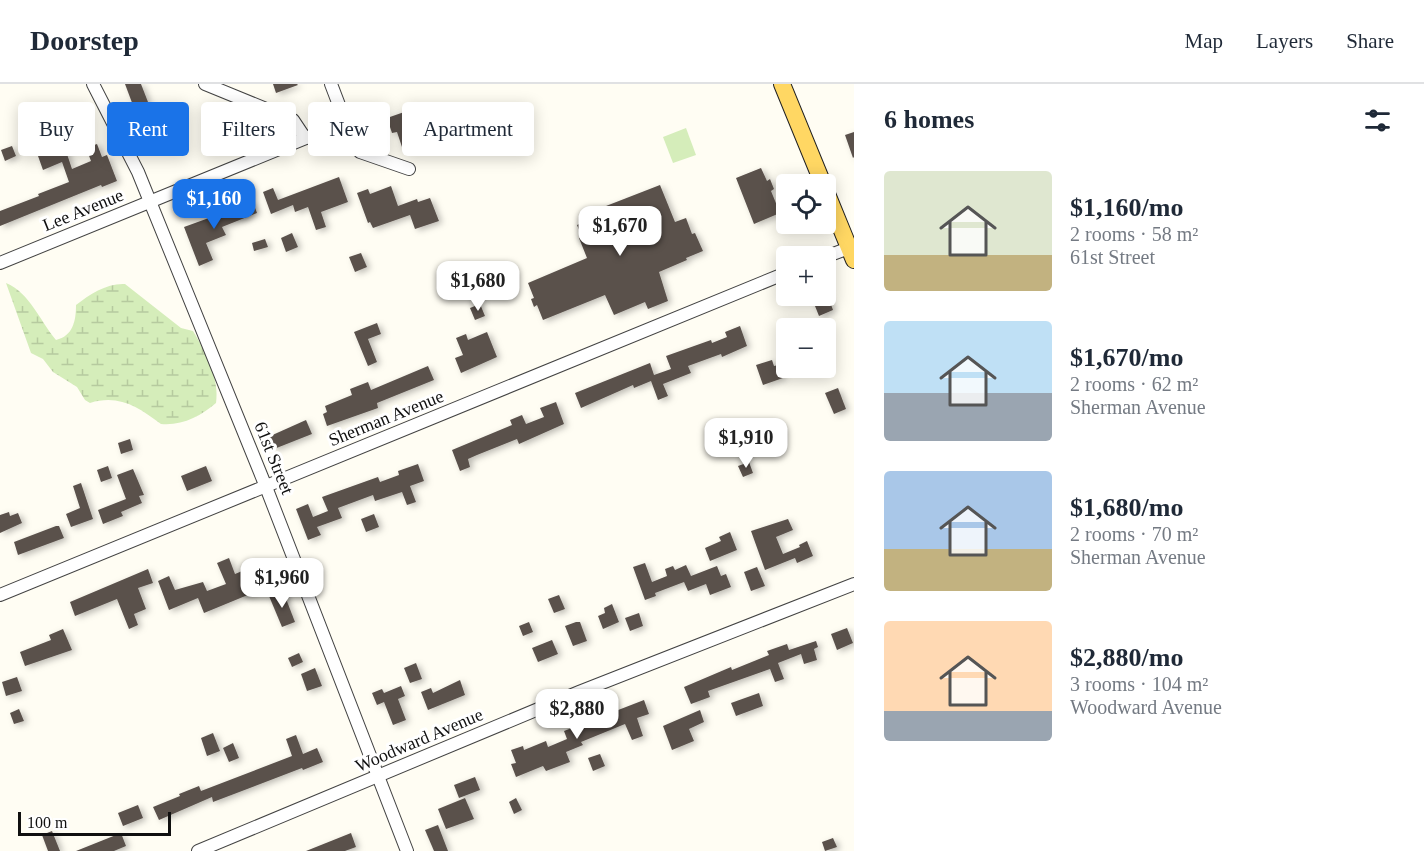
<!DOCTYPE html>
<html lang="en">
<head>
<meta charset="utf-8">
<style>
	body { margin:0; font-family:"Times New Roman",serif; background:#f6f6f7; color:#1f2937; height:100vh; display:flex; flex-direction:column; font-size:22px; white-space:nowrap }
	* { box-sizing:border-box; margin:0 }
	p { font-size:20px; color:#747a83 }
	.icon { flex:none; width:33px; height:33px; fill:none; stroke:currentColor; stroke-width:2; stroke-linecap:round; stroke-linejoin:round }
	.map { position:relative; flex:1; overflow:hidden }
	.details { display:flex; flex-direction:column; background:#fff; width:570px }
	.details>* { flex:none }
	.hud { position:absolute; left:18px; top:18px; width:570px; height:54px; display:flex; gap:12px }
	.tools { position:absolute; left:776px; top:90px; display:grid; gap:12px }
	.tools a { display:grid; place-items:center; width:60px; height:60px; border-radius:6px; background:#fff; box-shadow:0 3px 15px #0003; font-size:30px }
	.scale { position:absolute; left:18px; bottom:15px; width:153px; box-sizing:border-box; padding-left:6px; border:3px solid #101010; border-top:0; font-size:16px; line-height:21px; white-space:nowrap; color:#101010; -webkit-text-stroke:4px #fff; paint-order:stroke }
	.price { position:absolute; translate:-50% -51px; padding:0 14px; border-radius:12px; background:#fff; color:#222; font-size:20px; line-height:39px; filter:drop-shadow(0 2px 3px #0008) }
	.price::after { content:''; position:absolute; left:50%; top:36px; width:18px; height:14px; margin-left:-9px; background:inherit; clip-path:polygon(0 0,100% 0,50% 100%) }
	.price.selected { background:#1a73e8; color:#fff }
	ul { padding:0; list-style:none }
	li { display:flex; align-items:center; gap:18px; height:150px; padding:0 30px }
	li span { display:grid; place-items:center; flex:none; width:168px; height:120px; border-radius:6px; color:#555 }
	li>.icon { margin-inline-start:auto }
	span .icon { width:72px; height:72px; fill:#fffc; stroke-width:1 }
	li b { font-size:26px }
	h2 { display:flex; justify-content:space-between; align-items:center; height:72px; padding:0 30px; font-size:26px }
	.chip { padding:0 21px; border-radius:6px; background:#fff; box-shadow:0 3px 15px #0003; font-size:21px; line-height:54px }
	.chip.selected { background:#1a73e8; color:#fff }
	header { display:flex; align-items:center; gap:36px; box-sizing:border-box; height:84px; padding:0 30px; background:#fff; border-bottom:2px solid #e0e1e3 }
	header strong { font-size:28px }
	nav { display:flex; gap:33px; margin-inline-start:auto; font-size:21px }
	main { display:flex; flex:1; min-height:0 }
	.map>svg:first-child { display:block }
	.green { fill:#d5edba }
	.wetland { fill:url(#wetland-marsh) }
	.building { fill:#5a514c; filter:url(#shadow) }
	.lines { fill:none; stroke-linecap:round; stroke-linejoin:round }
	.minor-casing { stroke:#434343; stroke-width:14 }
	.major-casing { stroke:#212121; stroke-width:18 }
	.minor { stroke:#fff; stroke-width:12 }
	.major { stroke:#ffd763; stroke-width:16 }
	.labels { text-anchor:middle; stroke-width:6; stroke-linejoin:round; paint-order:stroke }
	.street-label { font-size:18px; fill:#101010; stroke:#fff }
</style>
</head>
<body>
<header>
<strong>Doorstep</strong>
<nav><a>Map</a><a>Layers</a><a>Share</a></nav>
</header>
<main>
<div class="map">
<svg width="854" height="767" viewBox="0 0 854 767">
	<defs>
		<pattern id="wetland-marsh" width="20" height="14" patternUnits="userSpaceOnUse" patternTransform="scale(1.5)"><rect width="20" height="14" fill="#d5edba"/><path d="M1 5h8M5 5V1M11 12h8M15 12V8" fill="none" stroke="#b6ca9f"/></pattern>
		<filter id="shadow"><feDropShadow dx="3.5" dy="2" stdDeviation="3" flood-color="#0004"/></filter>
	</defs>
	<rect width="100%" height="100%" fill="#fffdf3"/>
	<!-- green -->
	<polygon class="green" points="686,44 696,71 673,79 663,53"/>
	<!-- wetland -->
	<path class="wetland" d="M6,199C30,209 40,237 56,256C73,252 76,237 76,221C90,210 107,199 125,200L181,244L193,247C205,267 220,295 216,319C201,332 182,342 161,340C138,323 119,310 90,319L85,316L77,303L53,288L43,275L31,269Z"/>
	<!-- building -->
	<g class="building">
		<polygon points="125,0 141,0 148,18 134,24"/>
		<polygon points="273,0 297,0 298,1 276,9"/>
		<polygon points="410,26 421,56 402,63 397,48 392,49 387,34"/>
		<polygon points="854,48 854,73 853,74 845,51"/>
		<polygon points="97,60 102,73 107,71 117,97 102,103 101,101 0,142 0,127 39,112 38,110 69,98 62,78 43,86 38,72 65,64 72,85 91,77 86,64"/>
		<polygon points="12,62 16,72 5,77 1,66"/>
		<polygon points="761,84 767,97 770,95 774,105 771,107 780,129 754,140 736,94"/>
		<polygon points="339,93 348,118 321,128 326,143 316,146 308,123 295,128 293,121 271,130 263,108 273,104 278,116"/>
		<polygon points="660,101 675,138 686,134 692,150 695,149 703,167 686,174 687,176 659,188 668,217 648,225 645,218 614,231 605,211 543,236 537,221 534,223 531,215 534,214 528,199 587,174 579,154 582,153 577,141 591,135 588,129"/>
		<polygon points="391,102 398,122 417,115 418,118 430,114 439,137 415,145 410,131 373,144 370,138 368,139 357,109 368,105 370,110"/>
		<polygon points="253,118 257,129 222,143 226,151 206,159 213,176 199,182 184,143"/>
		<polygon points="292,149 298,163 286,168 281,154"/>
		<polygon points="265,155 268,163 254,167 252,159"/>
		<polygon points="361,169 367,183 355,188 349,173"/>
		<polygon points="811,212 828,212 833,226 819,232"/>
		<polygon points="480,220 485,232 475,236 470,224"/>
		<polygon points="377,239 381,250 368,255 377,278 368,282 354,248"/>
		<polygon points="740,242 747,262 722,273 721,270 688,282 691,289 663,300 668,312 658,316 651,297 634,304 633,301 581,324 575,309 650,279 654,291 671,285 666,272 711,256 712,259 727,253 725,248"/>
		<polygon points="487,248 497,273 461,289 455,274 463,271 456,254 466,250 468,256"/>
		<polygon points="772,276 774,282 778,281 783,294 763,301 756,281"/>
		<polygon points="428,282 434,296 377,319 378,324 327,342 323,330 327,328 325,322 352,311 350,305 368,298 371,306"/>
		<polygon points="838,304 846,325 834,330 825,309"/>
		<polygon points="556,318 564,340 519,360 517,355 477,371 468,375 470,383 460,387 452,366 512,341 510,336 522,331 526,340 544,333 540,324"/>
		<polygon points="306,336 312,350 274,365 268,353"/>
		<polygon points="130,355 133,366 121,370 118,359"/>
		<polygon points="749,378 753,389 743,393 738,382"/>
		<polygon points="418,380 424,397 410,402 416,418 407,421 402,408 375,417 373,411 338,424 342,434 317,443 321,451 308,456 296,425 308,420 313,433 328,427 322,413 378,393 380,398 399,391 398,387"/>
		<polygon points="108,382 112,394 101,398 97,386"/>
		<polygon points="206,382 212,397 187,407 181,392"/>
		<polygon points="133,385 144,411 139,412 142,419 121,428 123,432 103,440 98,426 126,415 117,391"/>
		<polygon points="81,399 93,435 71,443 66,430 80,424 73,402"/>
		<polygon points="9,428 10,432 18,429 22,439 0,449 0,431"/>
		<polygon points="374,430 379,443 366,448 361,435"/>
		<polygon points="788,435 793,446 776,453 783,470 800,463 799,461 807,457 813,472 797,479 795,474 765,486 751,447"/>
		<polygon points="56,442 59,442 64,454 18,471 14,458"/>
		<polygon points="730,448 737,466 710,477 705,464 721,457 719,453"/>
		<polygon points="229,474 235,490 247,485 255,508 204,529 198,514 169,526 158,497 169,492 175,506 203,498 207,507 226,500 217,479"/>
		<polygon points="645,479 652,498 667,492 665,485 673,482 675,486 686,481 691,492 717,482 721,492 726,490 731,503 710,511 706,500 688,507 684,498 655,509 656,512 645,516 633,483"/>
		<polygon points="757,483 765,502 751,507 744,488"/>
		<polygon points="148,485 153,499 138,504 146,525 134,530 138,541 129,545 117,515 75,532 70,518"/>
		<polygon points="283,507 295,538 282,543 269,512"/>
		<polygon points="559,511 565,525 554,529 548,515"/>
		<polygon points="612,520 619,538 603,545 598,532 605,529 604,524"/>
		<polygon points="639,529 643,542 630,547 625,534"/>
		<polygon points="529,538 533,548 523,552 519,542"/>
		<polygon points="576,538 580,538 587,557 573,562 565,542"/>
		<polygon points="847,544 853,559 837,566 831,550"/>
		<polygon points="63,545 72,566 25,582 20,568 51,556 49,551"/>
		<polygon points="552,556 558,570 538,578 532,564"/>
		<polygon points="816,557 818,563 814,565 817,576 804,580 801,570 778,579 784,595 775,598 770,585 708,607 710,613 691,620 684,603 731,583 732,586 769,571 767,567 787,560 789,566"/>
		<polygon points="299,569 303,578 292,583 288,574"/>
		<polygon points="416,579 422,595 410,599 404,584"/>
		<polygon points="315,584 322,602 307,607 301,590"/>
		<polygon points="17,593 22,607 6,612 2,598"/>
		<polygon points="460,596 465,611 428,626 421,608 431,604 433,609"/>
		<polygon points="401,602 405,612 398,615 406,636 393,641 384,618 377,621 372,609 382,605 384,609"/>
		<polygon points="759,609 763,622 736,632 731,619"/>
		<polygon points="644,616 649,630 637,634 643,652 632,656 625,640 581,658 583,661 566,668 570,678 546,687 543,682 516,693 511,680 516,679 511,666 523,662 524,666 546,657 548,663 567,655 564,647"/>
		<polygon points="19,625 24,637 14,640 10,629"/>
		<polygon points="700,626 704,638 689,645 694,657 672,666 663,642"/>
		<polygon points="213,649 220,667 207,672 201,654"/>
		<polygon points="296,651 303,670 317,664 323,678 303,686 302,684 213,718 212,713 159,736 153,723 180,712 179,710 199,702 201,707 292,672 286,655"/>
		<polygon points="233,659 239,674 229,678 223,664"/>
		<polygon points="600,670 605,682 593,687 588,674"/>
		<polygon points="475,693 480,706 459,714 454,701"/>
		<polygon points="465,714 474,735 446,745 438,725"/>
		<polygon points="516,714 522,726 514,730 509,718"/>
		<polygon points="138,721 143,734 123,742 118,729"/>
		<polygon points="438,741 448,767 434,767 425,746"/>
		<polygon points="52,747 60,767 48,767 42,751"/>
		<polygon points="121,749 126,762 114,767 76,767"/>
		<polygon points="351,749 356,763 345,767 306,767"/>
		<polygon points="833,754 837,763 825,767 822,758"/>
	</g>
	<g class="lines">
		<defs>
			<g id="minor">
				<polyline points="93,0 138,88 266,403 407,767"/>
				<polyline points="205,0 293,36 305,54"/>
				<polyline points="331,0 355,63 360,68 409,85"/>
				<polyline points="825,173 854,162"/>
				<polyline points="0,179 345,38"/>
				<polyline points="0,511 786,189"/>
				<polyline points="198,767 579,608 854,500"/>
			</g>
			<g id="major">
				<polyline points="782,0 823,100"/>
				<polyline points="825,105 854,176"/>
			</g>
		</defs>
		<!-- minor casing -->
		<use href="#minor" class="minor-casing"/>
		<!-- major casing -->
		<use href="#major" class="major-casing"/>
		<!-- minor -->
		<use href="#minor" class="minor"/>
		<!-- major -->
		<use href="#major" class="major"/>
	</g>
	<g class="labels">
		<!-- street labels -->
		<g class="street-label">
			<text transform="translate(83 126) rotate(-22)" y="6">Lee Avenue</text>
			<text transform="translate(386 334) rotate(-22)" y="6">Sherman Avenue</text>
			<text transform="translate(274 374) rotate(68)" y="6">61st Street</text>
			<text transform="translate(419 656) rotate(-23)" y="6">Woodward Avenue</text>
		</g>
	</g>
</svg>
<div class="tools">
<a><svg class="icon" aria-label="locate" viewBox="0 0 24 24"><circle cx="12" cy="12" r="6"/><path d="M12 2v4M12 18v4M2 12h4M18 12h4"/></svg></a>
<a>+</a>
<a>−</a>
</div>
<div class="scale">100 m</div>
<b class="price selected" style="left:214px;top:146px">$1,160</b>
<b class="price" style="left:620px;top:173px">$1,670</b>
<b class="price" style="left:478px;top:228px">$1,680</b>
<b class="price" style="left:746px;top:385px">$1,910</b>
<b class="price" style="left:282px;top:525px">$1,960</b>
<b class="price" style="left:577px;top:656px">$2,880</b>
<div class="hud">
<a class="chip">Buy</a>
<a class="chip selected">Rent</a>
<a class="chip">Filters</a>
<a class="chip">New</a>
<a class="chip">Apartment</a>
</div>
</div>
<section class="details">
<h2>6 homes<svg class="icon" aria-label="filters" viewBox="0 0 24 24"><path d="M4 7h16M4 17h16"/><circle cx="9" cy="7" r="2"/><circle cx="15" cy="17" r="2"/></svg></h2>
<ul>
<li><span style="background:linear-gradient(#dfe7d0 70%,#c2b280 0)"><svg class="icon" aria-label="home" viewBox="0 0 24 24"><path d="M3 11l9-7 9 7M6 9v11h12V9"/></svg></span><div><b>$1,160/mo</b><p>2 rooms · 58 m²</p><p>61st Street</p></div></li>
<li><span style="background:linear-gradient(#bfe0f5 60%,#9aa5b1 0)"><svg class="icon" aria-label="home" viewBox="0 0 24 24"><path d="M3 11l9-7 9 7M6 9v11h12V9"/></svg></span><div><b>$1,670/mo</b><p>2 rooms · 62 m²</p><p>Sherman Avenue</p></div></li>
<li><span style="background:linear-gradient(#a9c7e8 65%,#c2b280 0)"><svg class="icon" aria-label="home" viewBox="0 0 24 24"><path d="M3 11l9-7 9 7M6 9v11h12V9"/></svg></span><div><b>$1,680/mo</b><p>2 rooms · 70 m²</p><p>Sherman Avenue</p></div></li>
<li><span style="background:linear-gradient(#ffd9b3 75%,#9aa5b1 0)"><svg class="icon" aria-label="home" viewBox="0 0 24 24"><path d="M3 11l9-7 9 7M6 9v11h12V9"/></svg></span><div><b>$2,880/mo</b><p>3 rooms · 104 m²</p><p>Woodward Avenue</p></div></li>
</ul>
</section>
</main>
</body>
</html>
